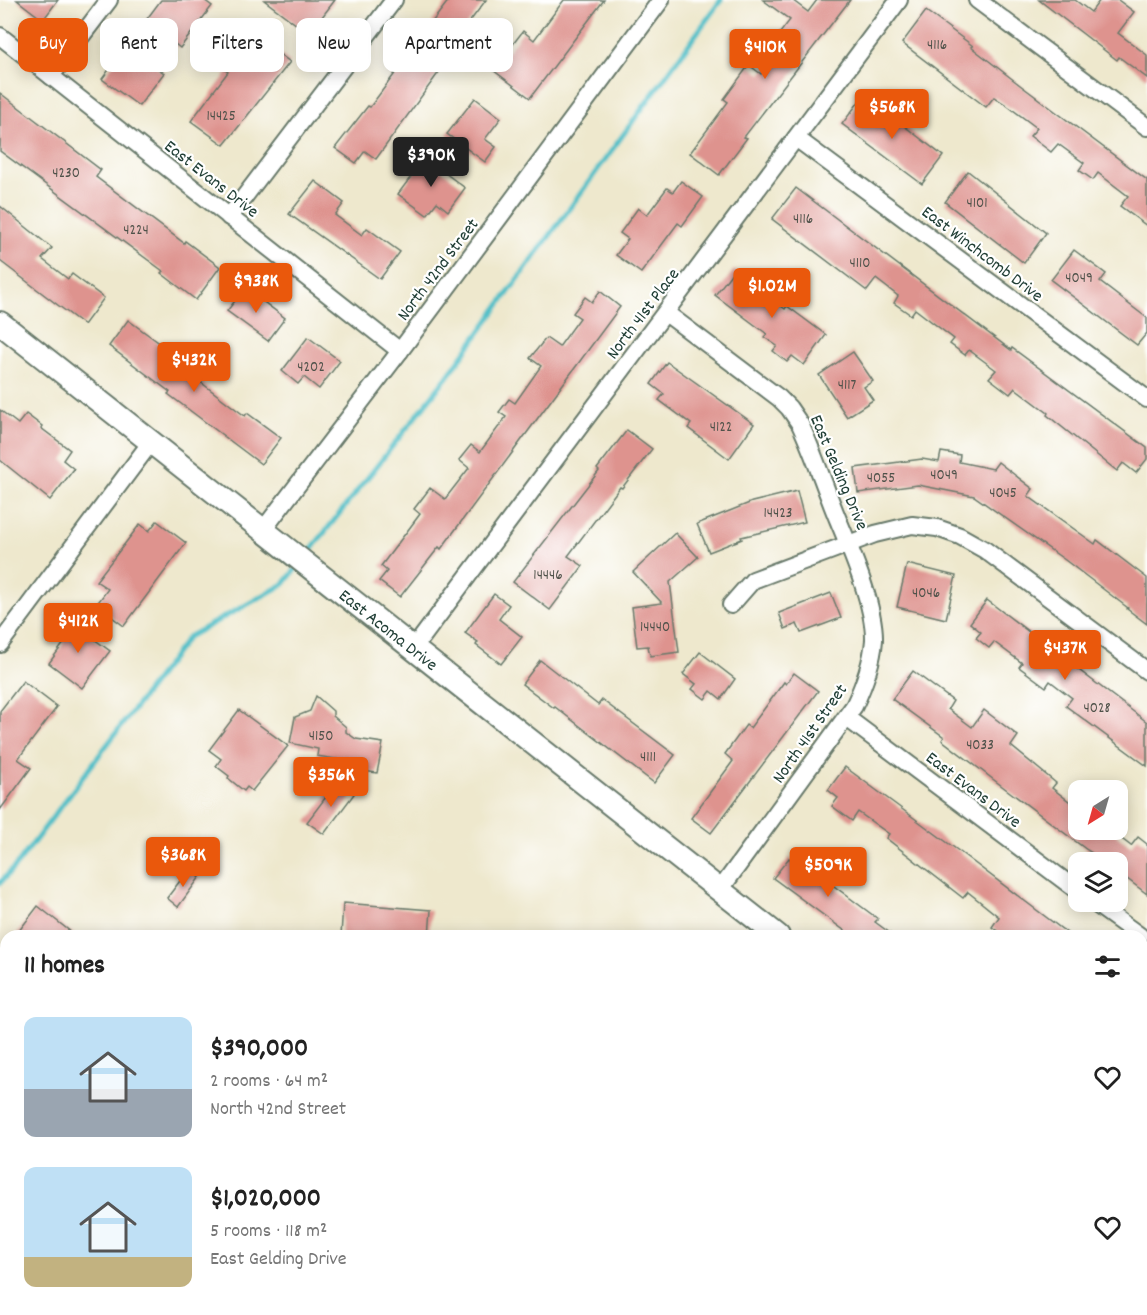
<!DOCTYPE html>
<html lang="en">
<head>
<meta charset="utf-8">
<style>
	body { margin:0; font-family:Dekko,sans-serif; background:#f6f6f6; color:#222; height:100vh; display:flex; flex-direction:column; font-size:22px; white-space:nowrap }
	* { box-sizing:border-box; margin:0 }
	p { font-size:20px; color:#767676 }
	.icon { flex:none; width:33px; height:33px; fill:none; stroke:currentColor; stroke-width:2; stroke-linecap:round; stroke-linejoin:round }
	.map { position:relative; flex:1; overflow:hidden }
	.drawer { position:absolute; left:0px; top:930px; width:1148px; height:386px; display:flex; flex-direction:column; background:#fff; border-radius:18px 18px 0 0; box-shadow:0 3px 15px #0003 }
	.drawer>* { flex:none }
	.top-card { position:absolute; left:18px; top:18px; width:600px; height:54px; display:flex; gap:12px }
	.needle { width:39px; rotate:217deg }
	.fabs { position:absolute; left:1068px; top:780px; display:grid; gap:12px }
	.fabs a { display:grid; place-items:center; width:60px; height:60px; border-radius:12px; background:#fff; box-shadow:0 3px 15px #0003; font-size:30px }
	.price { position:absolute; translate:-50% -51px; padding:0 14px; border-radius:6px; background:#ea580c; color:#fff; font-size:20px; line-height:39px; filter:drop-shadow(0 2px 3px #0008) }
	.price::after { content:''; position:absolute; left:50%; top:36px; width:18px; height:14px; margin-left:-9px; background:inherit; clip-path:polygon(0 0,100% 0,50% 100%) }
	.price.active { background:#222; color:#fff }
	ul { padding:0; list-style:none }
	li { display:flex; align-items:center; gap:18px; height:150px; padding:0 24px }
	li span { display:grid; place-items:center; flex:none; width:168px; height:120px; border-radius:12px; color:#555 }
	li>.icon { margin-inline-start:auto }
	span .icon { width:72px; height:72px; fill:#fffc; stroke-width:1 }
	li b { font-size:26px }
	h2 { display:flex; justify-content:space-between; align-items:center; height:72px; padding:0 24px; font-size:26px }
	.pill { padding:0 21px; border-radius:12px; background:#fff; box-shadow:0 3px 15px #0003; font-size:21px; line-height:54px }
	.pill.active { background:#ea580c; color:#fff }
	.map>svg:first-child { display:block }
	.lines { fill:none; stroke-linecap:round; stroke-linejoin:round }
	.stream { stroke:#51bfc8; stroke-width:5 }
	.building { fill:#de938e }
	.street-casing { stroke:#67796a; stroke-width:20 }
	.secondary-casing { stroke:#67796a; stroke-width:26 }
	.street { stroke:#fff; stroke-width:16 }
	.secondary { stroke:#fff; stroke-width:22 }
	.labels { text-anchor:middle; stroke-width:4.5; stroke-linejoin:round; paint-order:stroke }
	.number-label { font-size:15px; fill:#4f524a }
	.street-label { font-size:18px; fill:#1f3d34; stroke:#fff }
</style>
</head>
<body>
<div class="map">
<svg width="1147" height="1315" viewBox="0 0 1147 1315">
	<rect width="100%" height="100%" fill="#fff"/>
	<filter id="ink" filterUnits="userSpaceOnUse"><feTurbulence type="fractalNoise" baseFrequency=".0167" numOctaves="2"/><feDisplacementMap in="SourceGraphic" scale="12" xChannelSelector="R" yChannelSelector="G"/><feConvolveMatrix kernelMatrix="1 2 1 2 8 2 1 2 1" color-interpolation-filters="sRGB"/></filter>
	<filter id="wash" filterUnits="userSpaceOnUse"><feTurbulence type="fractalNoise" baseFrequency=".008" numOctaves="4" result="noise"/><feDisplacementMap in="SourceGraphic" scale="24" xChannelSelector="R" yChannelSelector="G"/><feGaussianBlur stdDeviation="1.35" result="paint"/><feColorMatrix in="noise" values="0 0 0 0 0 0 0 0 0 0 0 0 0 0 0 0 0 1.4 0 .05"/><feComposite in="paint" operator="in"/></filter>
	<g filter="url(#wash)">
		<rect width="100%" height="100%" fill="#eee8cd"/>
		<g class="lines">
			<!-- stream -->
			<g class="stream">
				<polyline points="306,556 447,377 721,0"/>
				<polyline points="0,883 19,862 188,637 284,584 298,566"/>
			</g>
		</g>
		<g id="blocks">
			<!-- building -->
			<g class="building">
				<polygon points="17,0 58,0 43,20"/>
				<polygon points="161,0 204,0 212,6 180,48 175,44 157,68 164,73 139,106 102,79"/>
				<polygon points="264,0 335,0 309,34"/>
				<polygon points="449,0 486,0 456,40 432,22"/>
				<polygon points="564,0 604,0 530,98 493,70 523,31 534,40"/>
				<polygon points="763,0 792,0 808,12 817,0 850,0 744,137 747,138 719,175 690,153 728,102 724,99 749,65 761,74 781,48 773,42 790,20"/>
				<polygon points="1039,0 1075,0 1091,12 1100,0 1118,0 1134,12 1118,33 1147,55 1147,78 1119,57 1117,60"/>
				<polygon points="926,11 973,46 971,47 1020,85 1147,180 1147,226 1120,206 1128,196 1098,173 1093,180 1079,170 1084,163 1058,144 1051,152 1030,136 1037,128 1005,104 994,97 986,107 902,43"/>
				<polygon points="259,39 290,62 224,145 191,121 228,72 224,69 241,46 249,52"/>
				<polygon points="414,48 442,68 376,159 365,151 356,163 335,148 368,106 370,107"/>
				<polygon points="0,93 101,170 96,177 184,243 185,241 220,267 196,300 161,273 163,271 0,151"/>
				<polygon points="864,95 943,156 922,184 842,124"/>
				<polygon points="475,98 501,118 485,139 496,147 485,162 447,134"/>
				<polygon points="425,158 465,188 448,211 437,202 427,215 398,194"/>
				<polygon points="968,171 1046,233 1024,263 945,202"/>
				<polygon points="315,181 344,203 335,215 362,235 367,228 400,252 380,279 289,214"/>
				<polygon points="681,181 703,197 682,226 678,223 641,273 616,255 628,239 620,233 638,208 647,215 667,188 673,192"/>
				<polygon points="796,188 1011,350 1012,348 1147,448 1147,459 1136,473 1123,463 1117,471 1047,415 1048,413 1015,388 1010,394 989,378 996,370 969,350 965,355 950,344 954,339 915,309 911,315 894,303 898,296 876,279 867,291 772,219"/>
				<polygon points="0,206 52,248 42,259 68,279 72,274 104,298 84,325 0,261"/>
				<polygon points="1074,250 1106,274 1100,282 1147,318 1147,333 1137,345 1051,280"/>
				<polygon points="734,270 785,309 787,306 826,335 804,365 792,356 787,362 773,351 777,346 764,337 767,334 715,295"/>
				<polygon points="245,288 285,318 268,341 227,311"/>
				<polygon points="600,291 620,307 441,549 439,547 400,597 379,581 387,571 381,566 420,514 414,509 430,488 445,499 469,468 459,460 471,445 480,452 506,417 499,412 509,399 515,403 541,366 530,358 546,338 559,347 580,318 573,313 585,297 592,302"/>
				<polygon points="128,320 169,350 165,355 245,416 247,413 281,438 261,464 168,394 170,392 109,346"/>
				<polygon points="308,337 340,361 319,389 304,377 298,384 282,371"/>
				<polygon points="853,352 873,381 864,387 873,400 847,417 819,375"/>
				<polygon points="667,362 754,424 729,459 688,428 691,424 659,400 664,394 651,384"/>
				<polygon points="0,410 18,424 26,414 42,426 41,428 70,450 63,460 74,469 50,500 0,460"/>
				<polygon points="627,430 652,449 622,488 620,487 568,556 583,566 550,610 513,582 599,471 597,469"/>
				<polygon points="941,452 960,455 959,462 993,469 998,462 1033,489 1028,496 1095,544 1097,540 1147,578 1147,624 1127,609 1128,608 1065,560 974,496 918,485 858,493 855,468 922,459 939,462"/>
				<polygon points="797,491 805,522 741,537 742,539 709,552 697,524 752,502"/>
				<polygon points="157,521 186,543 124,626 96,605 108,589 96,581 140,524 149,531"/>
				<polygon points="675,533 698,557 670,582 679,652 650,656 648,646 637,647 632,607 662,603 633,572"/>
				<polygon points="907,564 956,576 946,619 897,607"/>
				<polygon points="831,593 841,618 801,633 797,624 785,629 779,613"/>
				<polygon points="494,594 509,605 499,619 522,637 501,664 476,645 478,642 465,633"/>
				<polygon points="987,600 1147,722 1147,766 1066,706 1072,698 1050,681 1046,687 1019,667 1022,663 994,642 989,648 976,638 981,632 970,623"/>
				<polygon points="67,619 110,651 82,688 49,663 64,643 55,635"/>
				<polygon points="700,652 735,679 721,699 711,691 705,699 692,689 696,684 683,674"/>
				<polygon points="540,660 598,705 602,700 675,755 654,783 555,707 554,708 522,684"/>
				<polygon points="913,671 953,701 948,709 972,727 984,710 1018,736 1011,746 1056,783 1052,788 1078,808 1078,830 1110,830 1131,846 1138,837 1147,844 1147,894 1118,872 1118,862 1106,862 1087,850 994,780 942,740 944,737 892,699"/>
				<polygon points="794,673 818,691 711,833 691,818 733,761 725,754 746,725 750,728 784,682 786,684"/>
				<polygon points="23,681 57,707 18,759 31,768 0,810 0,711"/>
				<polygon points="316,696 333,711 333,716 346,727 346,732 356,739 383,743 377,773 347,769 353,762 317,756 318,749 290,743 295,717 310,711"/>
				<polygon points="239,710 288,746 252,791 247,787 244,791 228,778 229,776 216,766 221,759 209,750"/>
				<polygon points="845,767 956,849 1071,936 1004,936 992,927 999,917 968,892 963,898 886,838 889,834 858,812 852,821 832,806 838,798 828,790"/>
				<polygon points="338,781 354,794 324,834 307,822"/>
				<polygon points="808,856 830,873 826,880 878,919 875,922 894,936 852,936 773,878 789,858 800,867"/>
				<polygon points="189,869 200,877 178,907 167,898"/>
				<polygon points="343,903 431,910 429,936 341,936"/>
				<polygon points="38,906 76,936 15,936"/>
			</g>
		</g>
	</g>
	<g filter="url(#ink)">
		<use href="#blocks" fill-opacity="0" stroke="#67796a" stroke-width="1.5"/>
		<g class="lines">
			<defs>
				<g id="street">
					<polyline points="977,0 1147,127"/>
					<polyline points="0,36 400,351"/>
					<polyline points="51,76 109,0"/>
					<polyline points="796,138 1147,399"/>
					<polyline points="229,217 394,0"/>
					<path d="M666,313L779,398L789,408L800,424C815,456 825,489 839,522C852,553 875,607 874,640C872,664 864,685 854,706L720,890"/>
					<polyline points="263,530 400,351 661,0"/>
					<polyline points="731,605 753,580 875,534 912,525 937,528 960,536 985,550 1147,671"/>
					<polyline points="0,644 151,442"/>
					<polyline points="414,648 899,0"/>
					<polyline points="847,718 1078,891"/>
					<polyline points="1093,902 1140,936"/>
					<polyline points="0,1024 6,1029"/>
					<polyline points="363,1310 370,1315"/>
				</g>
				<g id="secondary">
					<path id="s1" d="M0,323L778,936"/>
					<polyline points="1142,1186 1147,1179"/>
					<polyline points="1142,1221 1147,1225"/>
					<polyline points="1047,1315 1051,1310"/>
				</g>
			</defs>
			<!-- street casing -->
			<use href="#street" class="street-casing"/>
			<!-- secondary casing -->
			<use href="#secondary" class="secondary-casing"/>
			<!-- street -->
			<use href="#street" class="street"/>
			<!-- secondary -->
			<use href="#secondary" class="secondary"/>
		</g>
	</g>
	<g class="labels">
		<!-- number labels -->
		<g class="number-label">
			<text x="937" y="49">4116</text>
			<text x="221" y="120">14425</text>
			<text x="66" y="177">4230</text>
			<text x="977" y="207">4101</text>
			<text x="803" y="223">4116</text>
			<text x="136" y="234">4224</text>
			<text x="860" y="267">4110</text>
			<text x="1079" y="282">4049</text>
			<text x="311" y="371">4202</text>
			<text x="847" y="389">4117</text>
			<text x="721" y="431">4122</text>
			<text x="944" y="479">4049</text>
			<text x="881" y="482">4055</text>
			<text x="1003" y="497">4045</text>
			<text x="778" y="517">14423</text>
			<text x="548" y="579">14446</text>
			<text x="926" y="597">4046</text>
			<text x="655" y="631">14440</text>
			<text x="1097" y="712">4028</text>
			<text x="321" y="740">4150</text>
			<text x="980" y="749">4033</text>
			<text x="648" y="761">4111</text>
		</g>
		<!-- street labels -->
		<g class="street-label">
			<text transform="translate(212 178) rotate(38)" y="6">East Evans Drive</text>
			<text transform="translate(983 253) rotate(37)" y="6">East Winchcomb Drive</text>
			<text transform="translate(437 269) rotate(-53)" y="6">North 42nd Street</text>
			<text transform="translate(642 313) rotate(-53)" y="6">North 41st Place</text>
			<text transform="translate(840 472) rotate(67)" y="6">East Gelding Drive</text>
			<text dy="6" stroke="none"><textPath href="#s1" startOffset="495">East Acoma Drive</textPath></text>
			<text transform="translate(809 733) rotate(-55)" y="6">North 41st Street</text>
			<text transform="translate(974 789) rotate(37)" y="6">East Evans Drive</text>
		</g>
	</g>
</svg>
<div class="fabs">
<a><svg class="needle" viewBox="-14 -14 28 28"><path d="M0-13l5 13h-10z" fill="#e53935"/><path d="M0 13l5-13h-10z" fill="#767676"/></svg></a>
<a><svg class="icon" aria-label="layers" viewBox="0 0 24 24"><path d="M12 4l9 5-9 5-9-5zM3 14l9 5 9-5"/></svg></a>
</div>
<b class="price" style="left:765px;top:80px">$410K</b>
<b class="price" style="left:892px;top:140px">$568K</b>
<b class="price active" style="left:431px;top:188px">$390K</b>
<b class="price" style="left:256px;top:314px">$938K</b>
<b class="price" style="left:772px;top:319px">$1.02M</b>
<b class="price" style="left:194px;top:393px">$432K</b>
<b class="price" style="left:78px;top:654px">$412K</b>
<b class="price" style="left:1065px;top:681px">$437K</b>
<b class="price" style="left:331px;top:808px">$356K</b>
<b class="price" style="left:183px;top:888px">$368K</b>
<b class="price" style="left:828px;top:898px">$509K</b>
<div class="top-card">
<a class="pill active">Buy</a>
<a class="pill">Rent</a>
<a class="pill">Filters</a>
<a class="pill">New</a>
<a class="pill">Apartment</a>
</div>
<section class="drawer">
<h2>11 homes<svg class="icon" aria-label="filters" viewBox="0 0 24 24"><path d="M4 7h16M4 17h16"/><circle cx="9" cy="7" r="2"/><circle cx="15" cy="17" r="2"/></svg></h2>
<ul>
<li><span style="background:linear-gradient(#bfe0f5 60%,#9aa5b1 0)"><svg class="icon" aria-label="home" viewBox="0 0 24 24"><path d="M3 11l9-7 9 7M6 9v11h12V9"/></svg></span><div><b>$390,000</b><p>2 rooms · 64 m²</p><p>North 42nd Street</p></div><svg class="icon" aria-label="heart" viewBox="0 0 24 24"><path d="M12 20l-8-8c-3-5 5-10 8-4 3-6 11-1 8 4z"/></svg></li>
<li><span style="background:linear-gradient(#bfe0f5 75%,#c2b280 0)"><svg class="icon" aria-label="home" viewBox="0 0 24 24"><path d="M3 11l9-7 9 7M6 9v11h12V9"/></svg></span><div><b>$1,020,000</b><p>5 rooms · 118 m²</p><p>East Gelding Drive</p></div><svg class="icon" aria-label="heart" viewBox="0 0 24 24"><path d="M12 20l-8-8c-3-5 5-10 8-4 3-6 11-1 8 4z"/></svg></li>
</ul>
</section>
</div>
</body>
</html>
